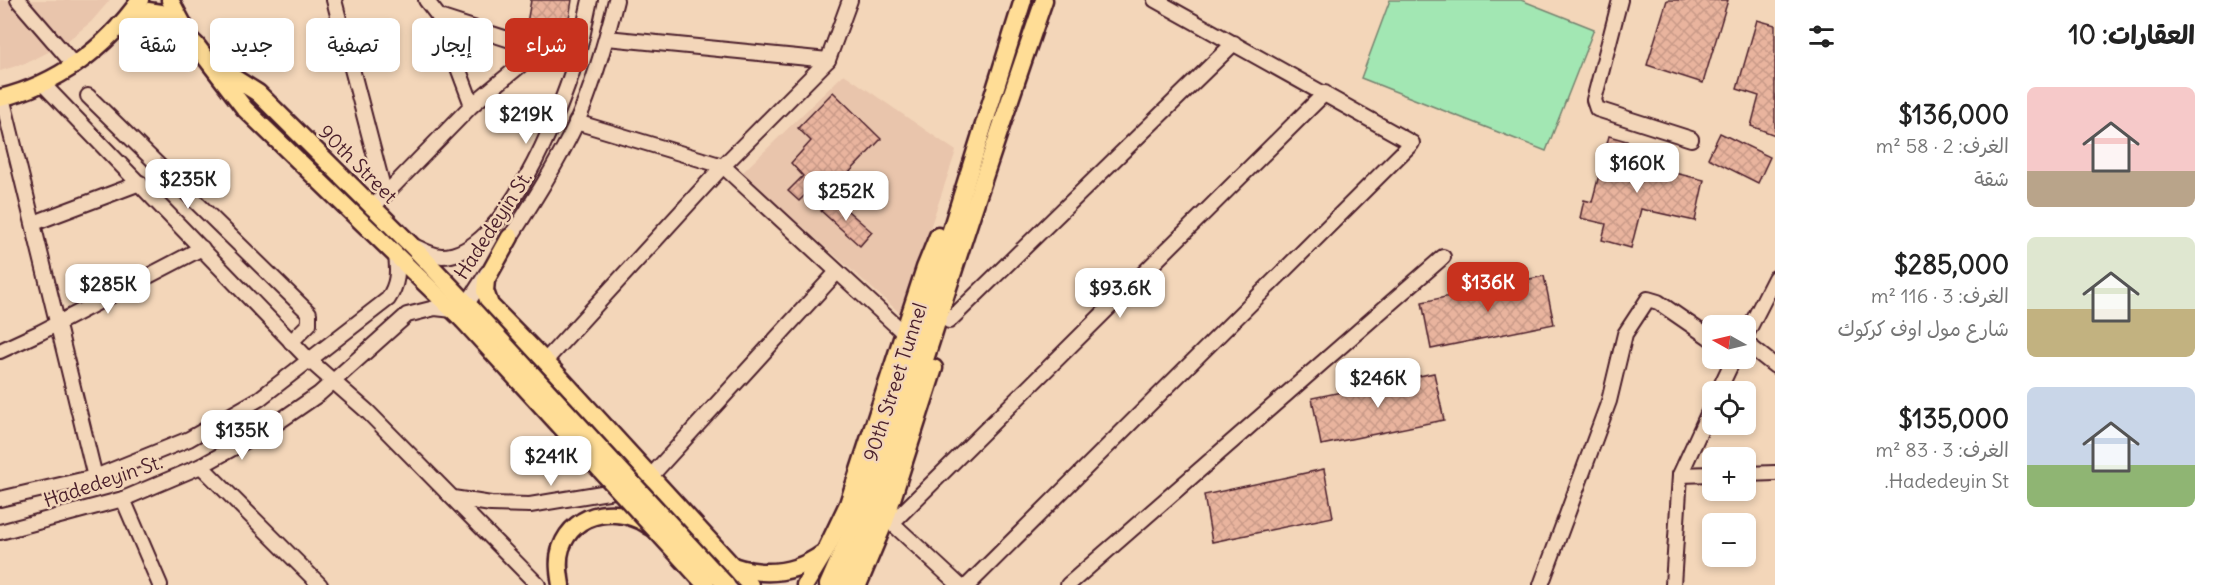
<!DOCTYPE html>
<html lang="ar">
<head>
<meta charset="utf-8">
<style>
	body { margin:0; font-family:Delius,"Playpen Sans Arabic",sans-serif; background:#f6f6f6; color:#222; direction:rtl; height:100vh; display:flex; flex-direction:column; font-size:22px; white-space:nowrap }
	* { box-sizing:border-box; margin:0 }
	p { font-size:20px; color:#767676 }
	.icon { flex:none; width:33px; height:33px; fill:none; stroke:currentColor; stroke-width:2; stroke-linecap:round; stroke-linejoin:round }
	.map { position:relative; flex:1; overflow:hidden; direction:ltr }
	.side { display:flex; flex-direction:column; background:#fff; width:450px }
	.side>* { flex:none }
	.guide { position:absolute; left:18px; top:18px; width:570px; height:54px; direction:rtl; display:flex; gap:12px }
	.needle { width:39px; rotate:278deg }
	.controls { position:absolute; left:1702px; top:315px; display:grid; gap:12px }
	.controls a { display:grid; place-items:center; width:54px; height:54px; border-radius:9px; background:#fff; box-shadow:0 3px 9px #0003; font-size:30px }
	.price { position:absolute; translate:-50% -51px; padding:0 14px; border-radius:12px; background:#fff; color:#222; font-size:20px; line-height:39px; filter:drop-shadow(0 2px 3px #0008) }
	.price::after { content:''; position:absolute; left:50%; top:36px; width:18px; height:14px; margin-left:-9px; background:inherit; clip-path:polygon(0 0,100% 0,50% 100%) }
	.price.current { background:#c8321e; color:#fff }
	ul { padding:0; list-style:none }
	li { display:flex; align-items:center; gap:18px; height:150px; padding:0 30px }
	li span { display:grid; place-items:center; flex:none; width:168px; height:120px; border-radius:9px; color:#555 }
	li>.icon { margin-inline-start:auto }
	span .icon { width:72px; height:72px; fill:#fffc; stroke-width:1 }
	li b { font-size:26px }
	h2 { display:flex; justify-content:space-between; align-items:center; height:72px; padding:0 30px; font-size:26px }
	.pill { padding:0 21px; border-radius:9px; background:#fff; box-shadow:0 3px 9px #0003; font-size:21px; line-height:54px }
	.pill.current { background:#c8321e; color:#fff }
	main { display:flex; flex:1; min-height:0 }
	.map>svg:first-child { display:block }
	.built { fill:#e9c5ac }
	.park { fill:#a2e7b3; stroke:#76836f; stroke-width:1.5 }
	.building { fill:url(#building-cross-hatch); stroke:#4a1f2b; stroke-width:1.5 }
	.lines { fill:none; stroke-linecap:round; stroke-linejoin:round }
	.minor-casing { stroke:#4a1f2b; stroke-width:18 }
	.major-casing { stroke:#4a1f2b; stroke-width:21 }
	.minor { stroke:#f3d6b9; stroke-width:14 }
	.major { stroke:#ffdd96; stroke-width:16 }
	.major-bridge-casing { stroke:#4a1f2b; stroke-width:21; stroke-linecap:butt }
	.major-bridge { stroke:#ffdd96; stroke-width:16 }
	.labels { text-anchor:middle; stroke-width:5; stroke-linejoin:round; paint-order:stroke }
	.street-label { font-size:20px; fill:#4a1f2b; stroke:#f3d6b9 }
</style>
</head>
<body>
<main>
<section class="side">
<h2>العقارات: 10<svg class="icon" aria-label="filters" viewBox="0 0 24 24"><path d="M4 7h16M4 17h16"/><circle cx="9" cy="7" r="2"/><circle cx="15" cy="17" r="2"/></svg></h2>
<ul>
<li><span style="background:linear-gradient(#f6c9c9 70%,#b9a48a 0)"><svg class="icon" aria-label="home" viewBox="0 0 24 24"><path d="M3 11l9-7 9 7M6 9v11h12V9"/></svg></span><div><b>$136,000</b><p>الغرف: 2 · 58 m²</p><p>شقة</p></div></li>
<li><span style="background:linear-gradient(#dfe7d0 60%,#c2b280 0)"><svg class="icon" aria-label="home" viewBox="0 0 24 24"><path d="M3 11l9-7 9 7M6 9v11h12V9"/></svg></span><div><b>$285,000</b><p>الغرف: 3 · 116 m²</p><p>شارع مول اوف كركوك</p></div></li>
<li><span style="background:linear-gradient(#c9d6e8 65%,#8fb573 0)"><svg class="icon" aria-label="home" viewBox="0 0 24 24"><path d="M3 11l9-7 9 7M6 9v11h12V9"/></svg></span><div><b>$135,000</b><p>الغرف: 3 · 83 m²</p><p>Hadedeyin St.</p></div></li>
</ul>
</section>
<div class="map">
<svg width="1775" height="585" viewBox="0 0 1775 585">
	<defs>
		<pattern id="building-cross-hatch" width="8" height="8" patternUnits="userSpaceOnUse" patternTransform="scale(1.5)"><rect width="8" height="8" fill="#e9b49e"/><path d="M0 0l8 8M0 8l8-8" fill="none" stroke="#c99a88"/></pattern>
	</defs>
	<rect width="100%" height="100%" fill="#f3d6b9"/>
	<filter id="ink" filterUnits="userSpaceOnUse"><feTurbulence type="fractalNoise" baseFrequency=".0167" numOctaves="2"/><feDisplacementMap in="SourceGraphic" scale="12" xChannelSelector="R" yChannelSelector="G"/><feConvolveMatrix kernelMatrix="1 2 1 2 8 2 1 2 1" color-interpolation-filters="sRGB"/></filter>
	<g filter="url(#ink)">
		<!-- built -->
		<g class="built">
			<polygon points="0,0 110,0 91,22 62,45 29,62 0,71"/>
			<polygon points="844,74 956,151 901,314 742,173"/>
		</g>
		<!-- park -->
		<polygon class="park" points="1390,0 1521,0 1594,29 1546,151 1361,78"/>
		<!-- building -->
		<g class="building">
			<polygon points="531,0 572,0 566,36 526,29"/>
			<polygon points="1667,0 1728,0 1703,83 1647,65"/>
			<polygon points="1757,20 1775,25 1775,135 1751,126 1759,96 1737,89"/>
			<polygon points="833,92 881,139 826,197 814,186 799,201 788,191 803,176 791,163 811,141 798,128"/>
			<polygon points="1720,133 1770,157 1758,183 1708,158"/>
			<polygon points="1609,136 1637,144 1633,163 1704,180 1695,221 1641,209 1631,248 1602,240 1606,224 1580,218 1584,200 1592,202"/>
			<polygon points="832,197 872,232 860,246 821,211"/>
			<polygon points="1544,276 1554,324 1431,349 1422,302"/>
			<polygon points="1434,373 1444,420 1321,445 1312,398"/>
			<polygon points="1324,469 1333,517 1212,542 1204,495"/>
		</g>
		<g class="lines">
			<defs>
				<g id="minor">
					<polyline points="18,0 75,66"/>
					<polyline points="334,0 385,195"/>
					<polyline points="426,0 439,17 576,61"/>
					<polyline points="1620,0 1594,100 1597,109 1691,139"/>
					<polyline points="439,17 472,105"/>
					<polyline points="607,38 828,60"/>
					<polyline points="42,83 309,360 368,412 538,585"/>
					<polyline points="88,96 309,313 309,324 291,342"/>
					<polyline points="2,97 95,477"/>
					<polyline points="576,122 723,166 904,333"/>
					<polyline points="372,208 472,105 539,50"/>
					<polyline points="34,223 140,183"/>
					<path d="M506,244C531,205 556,166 576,124C593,86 606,41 616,0"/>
					<path d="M416,247C424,251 433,256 442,256C504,256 560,112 575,63C582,42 585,21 590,0"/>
					<polyline points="467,304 487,273"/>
					<polyline points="949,321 1234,43"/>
					<polyline points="1746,335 1775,278"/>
					<polyline points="1746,343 1775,366"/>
					<polyline points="0,351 41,332 202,248"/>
					<polyline points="545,361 723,166 828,60 850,0"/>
					<polyline points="1718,392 1734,358"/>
					<polyline points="201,466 320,585"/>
					<polyline points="1746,474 1775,473"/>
					<polyline points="1680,475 1713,474"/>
					<polyline points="643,481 651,476 837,272"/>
					<polyline points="453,498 491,504 530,505 626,489"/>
					<path d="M0,499L95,477L189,439L259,399L388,299C398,284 398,273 396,255"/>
					<polyline points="123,499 160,585"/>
					<polyline points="885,521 892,523 959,585"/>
					<polyline points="892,523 1325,93"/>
					<polyline points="0,532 123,499 201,466 271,427 319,394 407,315 435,308 453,310"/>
					<polyline points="968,585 1412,143 1155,0"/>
					<polyline points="1068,585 1443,257"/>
					<polyline points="1541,585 1609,401 1625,334 1648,299 1658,302 1713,340"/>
					<polyline points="1673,585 1680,475 1713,403"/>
				</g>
				<g id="major">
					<polyline points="170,0 184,26"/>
					<polyline points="120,25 131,17 148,11 161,13 169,19 196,45 245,109 463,320"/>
					<polyline points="220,69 258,93 411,245 473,310"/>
					<path d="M0,98C58,84 106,48 140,0"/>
					<polyline points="510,237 486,280 485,291 490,305 545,361 750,585"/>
					<path d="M733,566C765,577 794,574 822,554"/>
					<path d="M561,585C559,573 557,560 561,548C575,509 622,505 651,527"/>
					<polyline points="805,585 825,552 848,504 925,268 938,236"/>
					<polyline points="828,585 860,512 891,422 1023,0"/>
					<path d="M844,585C881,507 904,423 931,341C967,227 1005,113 1044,0"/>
					<polyline points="858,585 885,521 934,368"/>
				</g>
			</defs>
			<!-- minor casing -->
			<use href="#minor" class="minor-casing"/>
			<!-- major casing -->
			<use href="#major" class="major-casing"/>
			<!-- minor -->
			<use href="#minor" class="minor"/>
			<!-- major -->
			<use href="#major" class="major"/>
			<defs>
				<g id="major-bridge">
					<polyline points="473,310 726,585"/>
					<polyline points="463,320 706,585"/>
				</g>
			</defs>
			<!-- major-bridge casing -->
			<use href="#major-bridge" class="major-bridge-casing"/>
			<!-- major-bridge -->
			<use href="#major-bridge" class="major-bridge"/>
		</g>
	</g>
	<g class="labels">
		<!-- street labels -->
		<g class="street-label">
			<text transform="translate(358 164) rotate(45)" y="7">90th Street</text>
			<text transform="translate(493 225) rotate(-57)" y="7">Hadedeyin St.</text>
			<text transform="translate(895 382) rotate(-72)" y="7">90th Street Tunnel</text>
			<text transform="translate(103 481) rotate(-19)" y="7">Hadedeyin St.</text>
		</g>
	</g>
</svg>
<div class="controls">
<a><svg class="needle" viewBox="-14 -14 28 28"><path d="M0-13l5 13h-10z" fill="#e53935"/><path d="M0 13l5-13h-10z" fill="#767676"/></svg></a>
<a><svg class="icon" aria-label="locate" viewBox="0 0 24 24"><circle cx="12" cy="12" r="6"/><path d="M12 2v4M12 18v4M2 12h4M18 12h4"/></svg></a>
<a>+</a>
<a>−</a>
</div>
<b class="price" style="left:526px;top:145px">$219K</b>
<b class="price" style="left:1637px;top:194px">$160K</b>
<b class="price" style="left:188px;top:210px">$235K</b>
<b class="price" style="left:846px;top:222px">$252K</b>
<b class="price current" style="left:1488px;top:313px">$136K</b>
<b class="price" style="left:108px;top:315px">$285K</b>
<b class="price" style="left:1120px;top:319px">$93.6K</b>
<b class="price" style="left:1378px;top:409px">$246K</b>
<b class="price" style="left:242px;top:461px">$135K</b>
<b class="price" style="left:551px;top:487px">$241K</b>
<div class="guide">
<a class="pill current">شراء</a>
<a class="pill">إيجار</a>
<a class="pill">تصفية</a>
<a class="pill">جديد</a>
<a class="pill">شقة</a>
</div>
</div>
</main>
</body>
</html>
